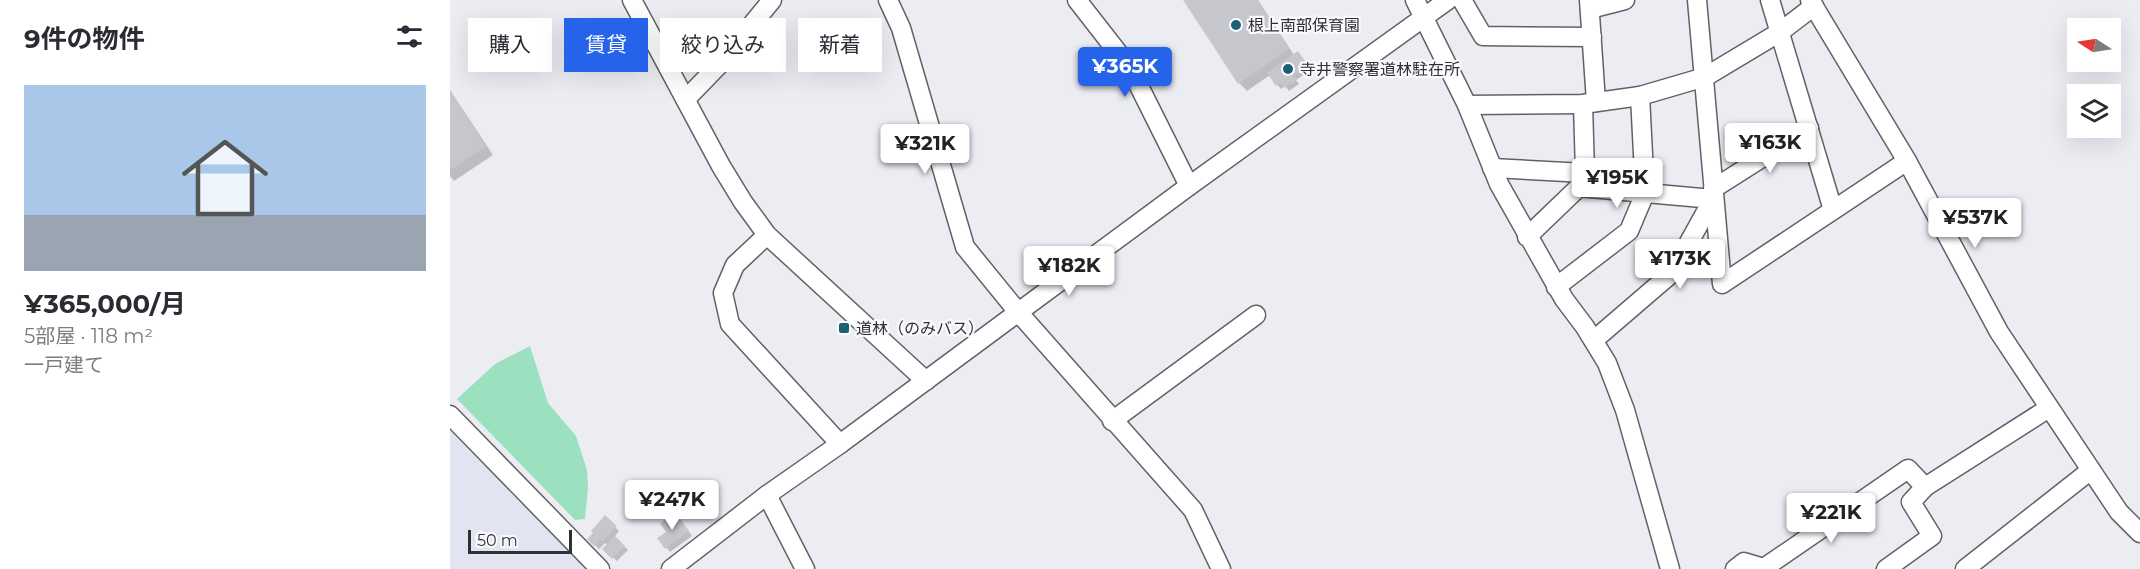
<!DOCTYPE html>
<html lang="ja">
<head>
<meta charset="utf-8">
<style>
	body { margin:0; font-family:Montserrat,"Noto Sans JP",sans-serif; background:#f7f7f7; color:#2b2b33; height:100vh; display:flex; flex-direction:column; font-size:22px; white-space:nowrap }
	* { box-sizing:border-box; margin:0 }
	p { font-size:20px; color:#7c7c81 }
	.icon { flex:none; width:33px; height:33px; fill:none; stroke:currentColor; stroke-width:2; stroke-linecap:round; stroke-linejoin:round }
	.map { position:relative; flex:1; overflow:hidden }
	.side { display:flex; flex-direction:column; background:#fff; width:450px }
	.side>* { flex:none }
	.hud { position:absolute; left:18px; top:18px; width:570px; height:54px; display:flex; gap:12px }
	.needle { width:39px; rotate:282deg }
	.fabs { position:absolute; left:1617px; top:18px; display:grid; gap:12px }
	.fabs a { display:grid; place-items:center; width:54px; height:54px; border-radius:0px; background:#fff; box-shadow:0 6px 24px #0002; font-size:30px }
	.scale { position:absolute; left:18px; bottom:15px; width:104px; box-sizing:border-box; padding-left:6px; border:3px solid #303133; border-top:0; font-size:16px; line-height:21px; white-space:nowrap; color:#303133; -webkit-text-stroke:4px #fafafe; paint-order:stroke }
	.price { position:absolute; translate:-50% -51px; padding:0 14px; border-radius:6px; background:#fff; color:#222; font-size:20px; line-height:39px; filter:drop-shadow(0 2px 3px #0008) }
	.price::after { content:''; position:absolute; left:50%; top:36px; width:18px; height:14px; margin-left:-9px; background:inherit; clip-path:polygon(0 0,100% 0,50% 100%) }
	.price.selected { background:#2563eb; color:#fff }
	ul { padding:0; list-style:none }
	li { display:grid; align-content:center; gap:12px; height:318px; padding:0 24px }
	li span { display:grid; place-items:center; height:186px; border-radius:0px; color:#555 }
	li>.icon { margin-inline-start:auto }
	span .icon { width:108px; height:108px; fill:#fffc; stroke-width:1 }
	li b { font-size:26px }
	h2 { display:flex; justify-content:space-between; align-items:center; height:72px; padding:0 24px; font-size:26px }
	.chip { padding:0 21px; border-radius:0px; background:#fff; box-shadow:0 6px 24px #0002; font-size:21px; line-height:54px }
	.chip.selected { background:#2563eb; color:#fff }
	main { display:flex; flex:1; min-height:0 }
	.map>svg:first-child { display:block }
	.built { fill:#e2e4f2 }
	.green { fill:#9be1c0 }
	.shadow { fill:#0003 }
	.building { fill:#c6c7cd }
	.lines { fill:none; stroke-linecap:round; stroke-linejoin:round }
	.minor-casing { stroke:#616267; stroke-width:21 }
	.minor { stroke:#fff; stroke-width:18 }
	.poi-dot { fill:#1e5f74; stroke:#fafafe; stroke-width:2 }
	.labels { text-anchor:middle; stroke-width:4.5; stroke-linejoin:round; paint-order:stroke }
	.poi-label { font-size:16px; fill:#303133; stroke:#fafafe; text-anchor:start }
</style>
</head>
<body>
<main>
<section class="side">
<h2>9件の物件<svg class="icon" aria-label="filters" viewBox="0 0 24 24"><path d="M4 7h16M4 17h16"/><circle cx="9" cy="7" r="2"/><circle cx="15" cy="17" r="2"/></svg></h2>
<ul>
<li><span style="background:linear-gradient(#a9c7e8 70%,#9aa5b1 0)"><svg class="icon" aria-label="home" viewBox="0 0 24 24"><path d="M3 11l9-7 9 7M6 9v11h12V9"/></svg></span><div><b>¥365,000/月</b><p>5部屋 · 118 m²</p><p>一戸建て</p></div></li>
</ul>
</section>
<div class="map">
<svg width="1690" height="569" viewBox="0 0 1690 569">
	<rect width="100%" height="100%" fill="#ecedf3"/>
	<!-- built -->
	<polygon class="built" points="0,431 136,569 0,569"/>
	<!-- green -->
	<polygon class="green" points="80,346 98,403 126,436 137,470 138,488 135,519 125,520 7,399 45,364"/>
	<!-- shadow -->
	<g class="shadow">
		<polygon points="735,0 808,0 844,55 851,57 861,70 846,80 849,84 839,91 835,86 831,89 820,75 797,91 789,83"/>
		<polygon points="0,90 43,155 4,181 0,176"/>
		<polygon points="155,517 169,531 164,537 178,550 167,561 154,549 158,546 155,543 149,549 139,539"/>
		<polygon points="229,518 242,536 220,552 210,538 218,532"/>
	</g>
	<!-- building -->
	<g class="building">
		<polygon points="733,0 807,0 839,49 788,84"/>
		<polygon points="848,51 858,65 843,76 847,80 834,88 831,83 826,86 817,73"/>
		<polygon points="0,90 36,147 0,170"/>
		<polygon points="225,512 239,531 215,549 207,538 216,532 210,524"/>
		<polygon points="155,515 167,526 152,542 150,540 144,546 137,539 143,533 141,531"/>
		<polygon points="165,536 175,546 162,559 152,549"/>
	</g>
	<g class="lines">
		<defs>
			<g id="minor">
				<polyline points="182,0 271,166 293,202 317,235 476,381"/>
				<polyline points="438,0 451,28 515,247 568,312 743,510 771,569"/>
				<polyline points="627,0 680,68 739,186"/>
				<polyline points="965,0 1017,105 1049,184 1114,299 1135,327 1157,363 1175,410 1220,569"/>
				<polyline points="1012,0 1033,36 1142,37"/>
				<polyline points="1139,0 1146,102"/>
				<polyline points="1247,0 1272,284 1457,161"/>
				<polyline points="1320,0 1383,210"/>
				<polyline points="1360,0 1457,161 1549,332 1669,512 1690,533"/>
				<polyline points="1140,9 1175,0"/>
				<polyline points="236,99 268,66 322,0"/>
				<polyline points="1017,105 1133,104 1190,96 1255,77 1330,32 1364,6"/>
				<polyline points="1042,168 1135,173"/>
				<polyline points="1131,183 1135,173 1133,104"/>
				<polyline points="1263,189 1359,128"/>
				<polyline points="317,235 285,265 273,293 280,324 390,444"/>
				<polyline points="1077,237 1129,187 1263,199 1222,273 1144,340"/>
				<polyline points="1106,287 1179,231 1195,193 1190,96"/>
				<polyline points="0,415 150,569"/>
				<polyline points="662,421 806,315"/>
				<polyline points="317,495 355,569"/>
				<polyline points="221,569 317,495 390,444 739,186 998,0"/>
				<polyline points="1285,569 1294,562 1314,568 1458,469 1475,487"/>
				<polyline points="1436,569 1482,536 1461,502 1475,487 1599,408"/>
				<polyline points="1515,569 1641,470"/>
			</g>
		</defs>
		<!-- minor casing -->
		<use href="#minor" class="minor-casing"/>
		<!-- minor -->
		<use href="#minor" class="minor"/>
	</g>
	<!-- markers -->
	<g class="poi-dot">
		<circle cx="786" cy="25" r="6"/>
		<circle cx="838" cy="69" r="6"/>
		<rect x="388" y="322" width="12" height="12" rx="3"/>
	</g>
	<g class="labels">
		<!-- poi labels -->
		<g class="poi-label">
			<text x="798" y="31">根上南部保育園</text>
			<text x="850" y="75">寺井警察署道林駐在所</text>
			<text x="406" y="334">道林（のみバス）</text>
		</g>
	</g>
</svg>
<div class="fabs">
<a><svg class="needle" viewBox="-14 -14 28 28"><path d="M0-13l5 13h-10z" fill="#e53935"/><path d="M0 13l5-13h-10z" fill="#7c7c81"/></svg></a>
<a><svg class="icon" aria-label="layers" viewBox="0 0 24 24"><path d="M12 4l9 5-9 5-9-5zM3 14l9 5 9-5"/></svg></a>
</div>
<div class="scale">50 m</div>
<b class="price selected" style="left:675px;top:98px">¥365K</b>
<b class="price" style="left:1320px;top:174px">¥163K</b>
<b class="price" style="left:475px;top:175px">¥321K</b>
<b class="price" style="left:1167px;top:209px">¥195K</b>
<b class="price" style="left:1525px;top:249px">¥537K</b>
<b class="price" style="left:1230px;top:290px">¥173K</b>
<b class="price" style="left:619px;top:297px">¥182K</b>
<b class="price" style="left:222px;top:531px">¥247K</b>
<b class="price" style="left:1381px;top:544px">¥221K</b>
<div class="hud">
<a class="chip">購入</a>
<a class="chip selected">賃貸</a>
<a class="chip">絞り込み</a>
<a class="chip">新着</a>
</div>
</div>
</main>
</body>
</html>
